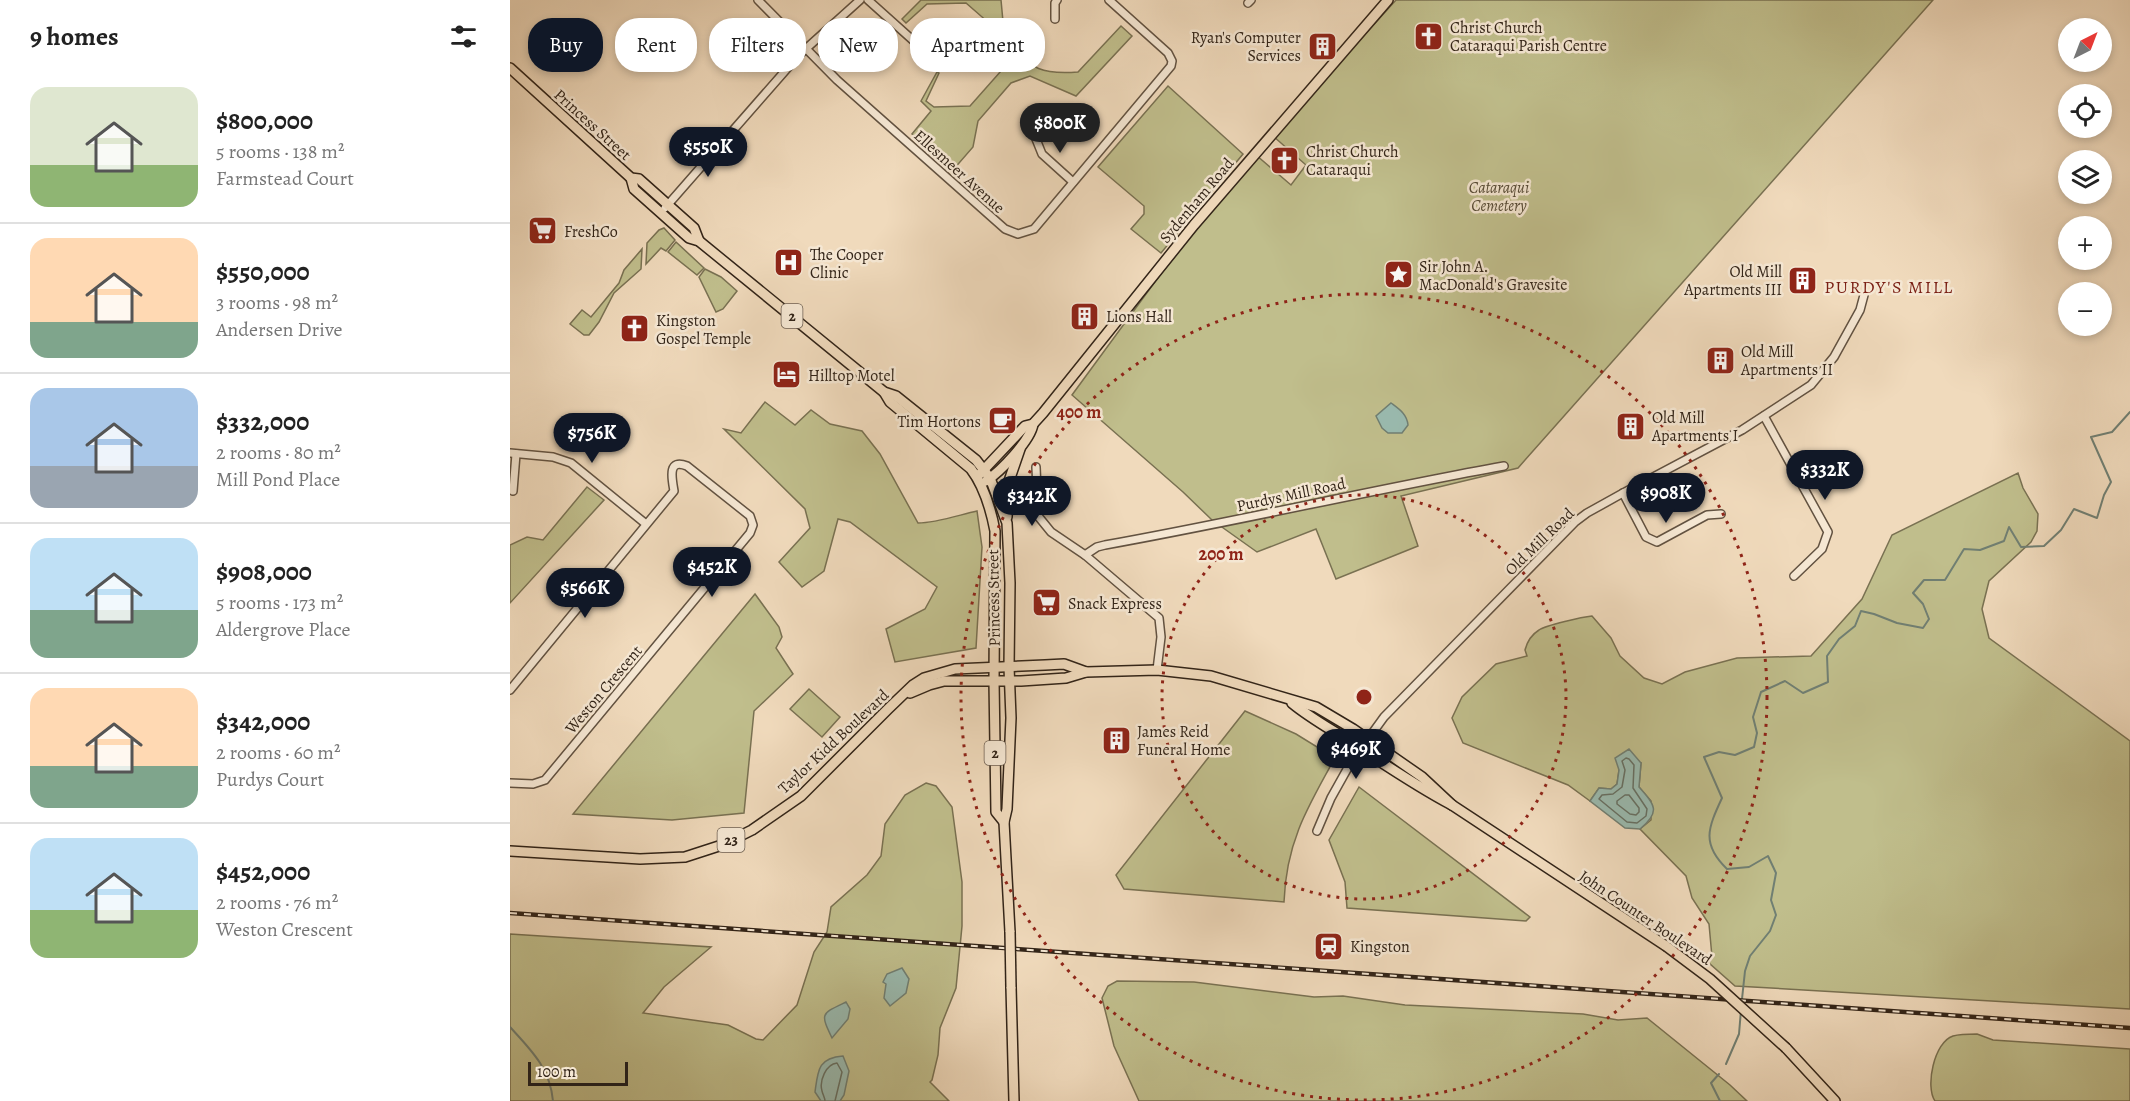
<!DOCTYPE html>
<html lang="en">
<head>
<meta charset="utf-8">
<style>
	body { margin:0; font-family:Alegreya,serif; background:#f6f6f6; color:#222; height:100vh; display:flex; flex-direction:column; font-size:22px; white-space:nowrap }
	* { box-sizing:border-box; margin:0 }
	p { font-size:20px; color:#767676 }
	.icon { flex:none; width:33px; height:33px; fill:none; stroke:currentColor; stroke-width:2; stroke-linecap:round; stroke-linejoin:round }
	.map { position:relative; flex:1; overflow:hidden }
	.details { display:flex; flex-direction:column; background:#fff; width:510px }
	.details>* { flex:none }
	.hud { position:absolute; left:18px; top:18px; width:570px; height:54px; display:flex; gap:12px }
	.needle { width:39px; rotate:42deg }
	.tools { position:absolute; left:1548px; top:18px; display:grid; gap:12px }
	.tools a { display:grid; place-items:center; width:54px; height:54px; border-radius:50%; background:#fff; box-shadow:0 3px 9px #0003; font-size:30px }
	.scale { position:absolute; left:18px; bottom:15px; width:100px; box-sizing:border-box; padding-left:6px; border:3px solid #322418; border-top:0; font-size:16px; line-height:21px; white-space:nowrap; color:#322418; -webkit-text-stroke:4px #f5e7d3; paint-order:stroke }
	.price { position:absolute; translate:-50% -51px; padding:0 14px; border-radius:21px; background:#111827; color:#fff; font-size:20px; line-height:39px; filter:drop-shadow(0 2px 3px #0008) }
	.price::after { content:''; position:absolute; left:50%; top:36px; width:18px; height:14px; margin-left:-9px; background:inherit; clip-path:polygon(0 0,100% 0,50% 100%) }
	.price.active { background:#222; color:#fff }
	ul { padding:0; list-style:none }
	li { display:flex; align-items:center; gap:18px; height:150px; padding:0 30px }
	li+li { border-top:2px solid #e0e0e0 }
	li span { display:grid; place-items:center; flex:none; width:168px; height:120px; border-radius:18px; color:#555 }
	li>.icon { margin-inline-start:auto }
	span .icon { width:72px; height:72px; fill:#fffc; stroke-width:1 }
	li b { font-size:26px }
	h2 { display:flex; justify-content:space-between; align-items:center; height:72px; padding:0 30px; font-size:26px }
	.pill { padding:0 21px; border-radius:24px; background:#fff; box-shadow:0 3px 9px #0003; font-size:21px; line-height:54px }
	.pill.active { background:#111827; color:#fff }
	main { display:flex; flex:1; min-height:0 }
	.map>svg:first-child { display:block }
	.green { fill:#c0be8c; stroke:#797152; stroke-width:1.5 }
	.water { fill:#9abbb0; stroke:#707f73; stroke-width:1.5 }
	.lines { fill:none; stroke-linecap:round; stroke-linejoin:round }
	.shore { stroke:#667064; stroke-width:1.5 }
	.stream { stroke:#707f73; stroke-width:2 }
	.minor-casing { stroke:#625241; stroke-width:10 }
	.major-casing { stroke:#322418; stroke-width:12 }
	.minor { stroke:#f5e7d3; stroke-width:7 }
	.major { stroke:#f0dabc; stroke-width:9 }
	.rail-casing { stroke:#322418; stroke-width:4.5 }
	.rail { stroke:#f5e7d3; stroke-width:2; stroke-dasharray:7; stroke-linecap:butt }
	.major-bridge-casing { stroke:#322418; stroke-width:12; stroke-linecap:butt }
	.major-bridge { stroke:#f0dabc; stroke-width:9 }
	.ring { fill:none; stroke:#8f2418; stroke-width:3; stroke-dasharray:3 6 }
	.labels { text-anchor:middle; stroke-width:5; stroke-linejoin:round; paint-order:stroke }
	.shield { fill:#f5e7d3; stroke:#6c5e50; stroke-width:1.5 }
	.shield-label { font-size:15px; font-weight:bold; fill:#322418 }
	.poi-label { font-size:16px; fill:#322418; stroke:#f5e7d3; text-anchor:start }
	.street-label { font-size:16px; fill:#322418; stroke:#f5e7d3 }
	.park-label { font-size:16px; font-style:italic; fill:#564a35; stroke:#f5e7d3 }
	.neighbourhood-label { font-size:18px; letter-spacing:1.5px; fill:#7a1f14; stroke:#f5e7d3 }
	.centre { fill:#8f2418; stroke:#f5e7d3; stroke-width:3 }
	.ring-label { font-size:18px; text-anchor:middle; font-weight:bold; fill:#8f2418; stroke:#f5e7d3; stroke-width:5; stroke-linejoin:round; paint-order:stroke }
</style>
</head>
<body>
<main>
<section class="details">
<h2>9 homes<svg class="icon" aria-label="filters" viewBox="0 0 24 24"><path d="M4 7h16M4 17h16"/><circle cx="9" cy="7" r="2"/><circle cx="15" cy="17" r="2"/></svg></h2>
<ul>
<li><span style="background:linear-gradient(#dfe7d0 65%,#8fb573 0)"><svg class="icon" aria-label="home" viewBox="0 0 24 24"><path d="M3 11l9-7 9 7M6 9v11h12V9"/></svg></span><div><b>$800,000</b><p>5 rooms · 138 m²</p><p>Farmstead Court</p></div></li>
<li><span style="background:linear-gradient(#ffd9b3 70%,#7fa58c 0)"><svg class="icon" aria-label="home" viewBox="0 0 24 24"><path d="M3 11l9-7 9 7M6 9v11h12V9"/></svg></span><div><b>$550,000</b><p>3 rooms · 98 m²</p><p>Andersen Drive</p></div></li>
<li><span style="background:linear-gradient(#a9c7e8 65%,#9aa5b1 0)"><svg class="icon" aria-label="home" viewBox="0 0 24 24"><path d="M3 11l9-7 9 7M6 9v11h12V9"/></svg></span><div><b>$332,000</b><p>2 rooms · 80 m²</p><p>Mill Pond Place</p></div></li>
<li><span style="background:linear-gradient(#bfe0f5 60%,#7fa58c 0)"><svg class="icon" aria-label="home" viewBox="0 0 24 24"><path d="M3 11l9-7 9 7M6 9v11h12V9"/></svg></span><div><b>$908,000</b><p>5 rooms · 173 m²</p><p>Aldergrove Place</p></div></li>
<li><span style="background:linear-gradient(#ffd9b3 65%,#7fa58c 0)"><svg class="icon" aria-label="home" viewBox="0 0 24 24"><path d="M3 11l9-7 9 7M6 9v11h12V9"/></svg></span><div><b>$342,000</b><p>2 rooms · 60 m²</p><p>Purdys Court</p></div></li>
<li><span style="background:linear-gradient(#bfe0f5 60%,#8fb573 0)"><svg class="icon" aria-label="home" viewBox="0 0 24 24"><path d="M3 11l9-7 9 7M6 9v11h12V9"/></svg></span><div><b>$452,000</b><p>2 rooms · 76 m²</p><p>Weston Crescent</p></div></li>
</ul>
</section>
<div class="map">
<svg width="1620" height="1101" viewBox="0 0 1620 1101">
	<rect width="100%" height="100%" fill="#f0dabc"/>
	<filter id="stains"><feTurbulence type="fractalNoise" baseFrequency=".00333" numOctaves="4"/><feColorMatrix values="0 0 0 0 .2 0 0 0 0 .09 0 0 0 0 .02 0 0 0 .5 -.17"/></filter>
	<radialGradient id="worn" r=".72"><stop offset=".6" stop-color="#630" stop-opacity="0"/><stop offset="1" stop-color="#630" stop-opacity=".3"/></radialGradient>
	<!-- green -->
	<g class="green">
		<path d="M411,0H491L495,43C523,68 529,75 568,72L611,26L622,36L566,96L520,76L501,83L468,121L463,147L443,170L402,134L421,111L411,101L427,72L429,73L416,101L424,107L460,106L491,71L487,30L456,3L417,4L396,23L392,19Z"/>
		<polygon points="886,0 1423,0 1008,468 891,496 908,546 826,579 806,529 747,552 702,520 673,492 562,395 683,230 746,155 781,185 796,165 763,136"/>
		<polygon points="658,86 733,154 651,253 621,229 634,214 634,206 588,167"/>
		<polygon points="154,228 165,240 156,251 151,248 136,264 137,243 149,230"/>
		<polygon points="166,242 194,268 187,275 158,252"/>
		<polygon points="132,249 131,269 104,293 89,322 79,335 74,335 60,324 72,310 81,317 109,283 114,270"/>
		<polygon points="195,269 211,277 227,291 213,309 206,312 189,277"/>
		<path d="M255,402L285,425L301,410L320,424L352,431L370,454L408,523C426,523 449,515 467,511L472,547L466,648L385,662L376,629L415,609L427,587L340,522L328,519L314,571L292,587L269,562L300,528L295,509L214,429L231,433Z"/>
		<path d="M1508,473L1513,488L1528,514L1527,531L1521,542L1479,581L1472,609L1479,638L1620,741V1009L1225,986L1199,963L1202,957L1199,924L1182,898L1176,876L1130,829L1141,820V801L1129,787L1131,763L1109,770L1107,784L1101,789L1089,788L1080,801L1058,785L953,743L942,718L952,697L986,664L1017,656L1015,650C1017,642 1021,635 1029,630C1036,625 1073,617 1082,616L1101,638L1110,656L1134,678L1152,684L1175,672L1227,658L1301,656L1352,599L1382,535Z"/>
		<polygon points="77,487 94,500 0,603 0,545 17,537 33,540"/>
		<polygon points="245,594 269,627 272,637 266,648 283,674 244,711 234,813 162,820 63,814"/>
		<polygon points="299,689 330,717 312,737 280,709"/>
		<path d="M735,711L786,734L825,758C797,808 776,843 774,902L614,889L606,875Z"/>
		<polygon points="416,783 426,786 442,807 452,882 452,926 446,988 430,1028 428,1055 422,1080 420,1082 439,1101 0,1101 0,934 201,947 154,987 133,1013 218,1025 246,1039 253,1040 287,1005 304,952 317,932 321,907 357,875 371,856 375,824 395,795"/>
		<polygon points="849,787 1020,917 1016,921 837,908 835,882 819,840"/>
		<polygon points="607,981 684,982 804,997 833,996 895,1005 1073,1014 1108,1020 1137,1018 1220,1085 1237,1101 629,1101 604,1046 592,998 598,986"/>
		<path d="M1467,1034L1483,1040L1620,1049V1101H1425C1415,1087 1424,1042 1443,1036C1450,1034 1460,1034 1467,1034Z"/>
	</g>
	<!-- water -->
	<g class="water">
		<path d="M881,403C889,409 897,414 898,425L892,433H878L872,428L866,416Z"/>
		<path d="M1119,749L1131,763L1129,787C1145,805 1151,812 1130,829L1115,828L1080,801L1089,788L1101,789L1107,784L1109,770L1105,758Z"/>
		<polygon points="392,968 399,979 396,993 380,1006 374,998 376,984 373,982 377,974"/>
		<path d="M336,1002L340,1009L338,1019L322,1038C310,1013 311,1014 336,1002Z"/>
		<path d="M333,1056L339,1071L334,1095L330,1101H311L305,1092C308,1070 308,1058 333,1056Z"/>
	</g>
	<g class="lines">
		<!-- shore -->
		<g class="shore">
			<polygon points="1116,758 1119,759 1124,765 1123,788 1137,809 1136,816 1127,823 1117,822 1089,799 1092,795 1103,794 1112,787 1115,770 1112,761"/>
			<polygon points="1115,795 1119,795 1129,808 1129,812 1126,815 1120,814 1107,804 1107,801"/>
			<path d="M315,1101C315,1098 313,1095 312,1091C309,1081 316,1064 327,1063L332,1072L325,1101"/>
		</g>
		<!-- stream -->
		<g class="stream">
			<path d="M1232,999L1235,971L1240,956L1260,931L1266,915L1261,900L1266,873L1258,856L1239,867L1217,869C1191,844 1198,828 1212,798L1194,757L1209,752L1225,755L1244,747L1247,733L1243,717L1251,692L1275,681L1293,693L1318,682L1317,656L1329,639L1345,626L1351,611L1364,614L1387,623L1413,628L1419,619L1413,604L1403,593L1414,580H1435L1454,549L1470,550L1494,541L1499,527L1511,547L1534,546L1551,530L1564,509L1587,518L1594,495L1601,482L1581,437L1602,432L1620,412"/>
			<path d="M0,1027C21,1050 40,1068 43,1101"/>
			<polyline points="1216,1064 1229,1034 1231,1010"/>
			<polyline points="1209,1074 1201,1083 1210,1101"/>
		</g>
		<defs>
			<g id="minor">
				<polyline points="248,0 327,80 495,229 508,234 524,229 661,66 662,61 658,53 599,0"/>
				<polyline points="358,0 416,52 438,55"/>
				<polyline points="738,3 741,0"/>
				<polyline points="545,19 545,3 547,0"/>
				<polyline points="524,134 532,154 563,182"/>
				<polyline points="155,208 289,55 350,0"/>
				<polyline points="1254,416 1318,532 1312,549 1284,576"/>
				<polyline points="0,453 43,457 61,463 136,524"/>
				<polyline points="526,467 528,516 541,532 575,555 649,618 651,637 647,670"/>
				<polyline points="3,491 6,454"/>
				<polyline points="1113,493 1136,537 1147,542 1197,515 1211,514"/>
				<path d="M575,555L587,547L595,545C729,521 861,490 994,466"/>
				<path d="M0,690L164,491C162,479 157,458 177,466L240,516L243,525L240,533L35,780L23,784L0,783"/>
				<polyline points="807,831 821,798 840,764 874,717 1065,522 1077,513 1113,493 1232,430 1301,385 1324,357 1350,310 1354,295"/>
			</g>
			<g id="major">
				<polyline points="0,68 121,178 129,179 184,228 189,241"/>
				<polyline points="121,178 124,189 179,238 189,241 374,392 386,396 466,460 480,478 497,523 500,583 499,667 501,718 497,809 494,822 500,932"/>
				<path d="M374,392L380,402L461,469C474,486 481,510 485,531L484,681L486,812L494,822"/>
				<polyline points="467,477 515,426 523,424 533,413 684,225 878,0"/>
				<path d="M476,481C490,472 521,440 523,424"/>
				<polyline points="497,517 499,481 510,449"/>
				<polyline points="400,693 419,685 434,681 511,681 556,678 576,672 647,670 701,676 806,707 843,729 912,777 942,805"/>
				<path d="M782,703C799,717 817,727 836,739C871,762 904,785 942,805L1156,946"/>
				<polyline points="0,851 130,859 175,857 212,845 242,830 291,796 378,709 403,685 414,678 445,669 535,665 554,664 576,672"/>
				<polyline points="501,987 504,1101"/>
				<polyline points="1276,1048 1325,1101"/>
			</g>
		</defs>
		<!-- minor casing -->
		<use href="#minor" class="minor-casing"/>
		<!-- major casing -->
		<use href="#major" class="major-casing"/>
		<!-- minor -->
		<use href="#minor" class="minor"/>
		<!-- major -->
		<use href="#major" class="major"/>
		<defs>
			<polyline id="rail" points="0,913 1620,1028"/>
		</defs>
		<!-- rail casing -->
		<use href="#rail" class="rail-casing"/>
		<!-- rail -->
		<use href="#rail" class="rail"/>
		<defs>
			<g id="major-bridge">
				<polyline points="500,932 501,987"/>
				<polyline points="1156,946 1200,979 1276,1048"/>
			</g>
		</defs>
		<!-- major-bridge casing -->
		<use href="#major-bridge" class="major-bridge-casing"/>
		<!-- major-bridge -->
		<use href="#major-bridge" class="major-bridge"/>
	</g>
	<!-- distance rings -->
	<g class="ring">
		<circle cx="854" cy="697" r="202"/>
		<circle cx="854" cy="697" r="403"/>
	</g>
	<!-- icons -->
	<defs>
		<symbol id="church-square" viewBox="-11 -11 22 22"><rect x="-9" y="-9" width="18" height="18" rx="4" fill="#8f2418" stroke="#f5e7d3"/><path d="M-1.2-6h2.4v3.5h3.3v2.4h-3.3V6h-2.4V-.1h-3.3v-2.4h3.3Z" fill="#fff"/></symbol>
		<symbol id="building-square" viewBox="-11 -11 22 22"><rect x="-9" y="-9" width="18" height="18" rx="4" fill="#8f2418" stroke="#f5e7d3"/><path d="M-4-6H4V6H1V3H-1V6H-4ZM-2.5-4.3h1.7v1.8h-1.7ZM.8-4.3h1.7v1.8H.8ZM-2.5-1h1.7V.8h-1.7ZM.8-1h1.7V.8H.8Z" fill="#fff"/></symbol>
		<symbol id="supermarket-square" viewBox="-11 -11 22 22"><rect x="-9" y="-9" width="18" height="18" rx="4" fill="#8f2418" stroke="#f5e7d3"/><path d="M-6-5.5h2.5l.6 2H6L4.5 2H-2.5L-4.4-4H-6ZM-1.5 3.2a1.3 1.3 0 1 0 .1 0ZM3 3.2a1.3 1.3 0 1 0 .1 0Z" fill="#fff"/></symbol>
		<symbol id="hospital-square" viewBox="-11 -11 22 22"><rect x="-9" y="-9" width="18" height="18" rx="4" fill="#8f2418" stroke="#f5e7d3"/><path d="M-5-5h3v3.5h4V-5h3V5h-3V1.5h-4V5h-3Z" fill="#fff"/></symbol>
		<symbol id="sight-square" viewBox="-11 -11 22 22"><rect x="-9" y="-9" width="18" height="18" rx="4" fill="#8f2418" stroke="#f5e7d3"/><path d="M0-6L1.8-2.2L6-1.7L2.9 1.2L3.7 5.4L0 3.3L-3.7 5.4L-2.9 1.2L-6-1.7L-1.8-2.2Z" fill="#fff"/></symbol>
		<symbol id="hotel-square" viewBox="-11 -11 22 22"><rect x="-9" y="-9" width="18" height="18" rx="4" fill="#8f2418" stroke="#f5e7d3"/><path d="M-6-4.5h1.5V1H6V5H4.5V3h-9V5H-6ZM-4 0a1.8 1.8 0 1 1 3.6 0ZM.5 0V-2.5h3Q6-2.5 6 0Z" fill="#fff"/></symbol>
		<symbol id="cafe-square" viewBox="-11 -11 22 22"><rect x="-9" y="-9" width="18" height="18" rx="4" fill="#8f2418" stroke="#f5e7d3"/><path d="M-5.5-4.5H6V0H3Q3 3.5 0 3.5H-2.5Q-5.5 3.5-5.5 0ZM3-3.2v2h1.7v-2ZM-6 4.5H4V6H-6Z" fill="#fff"/></symbol>
		<symbol id="station-square" viewBox="-11 -11 22 22"><rect x="-9" y="-9" width="18" height="18" rx="4" fill="#8f2418" stroke="#f5e7d3"/><path d="M-3-6H3Q5-6 5-4V2Q5 4 3 4L4.5 6H3L1.5 4h-3L-3 6H-4.5L-3 4Q-5 4-5 2V-4Q-5-6-3-6ZM-3.5-4v3h7v-3ZM-3.5 1v1.5H-2V1ZM2 1v1.5H3.5V1Z" fill="#fff"/></symbol>
	</defs>
	<g fill-rule="evenodd">
		<use href="#church-square" x="902" y="20" width="33" height="33"/>
		<use href="#building-square" x="796" y="30" width="33" height="33"/>
		<use href="#church-square" x="758" y="144" width="33" height="33"/>
		<use href="#supermarket-square" x="16" y="214" width="33" height="33"/>
		<use href="#hospital-square" x="262" y="246" width="33" height="33"/>
		<use href="#sight-square" x="872" y="258" width="33" height="33"/>
		<use href="#building-square" x="1276" y="264" width="33" height="33"/>
		<use href="#building-square" x="558" y="300" width="33" height="33"/>
		<use href="#church-square" x="108" y="312" width="33" height="33"/>
		<use href="#building-square" x="1194" y="344" width="33" height="33"/>
		<use href="#hotel-square" x="260" y="358" width="33" height="33"/>
		<use href="#cafe-square" x="476" y="404" width="33" height="33"/>
		<use href="#building-square" x="1104" y="410" width="33" height="33"/>
		<use href="#supermarket-square" x="520" y="586" width="33" height="33"/>
		<use href="#building-square" x="590" y="724" width="33" height="33"/>
		<use href="#station-square" x="802" y="930" width="33" height="33"/>
	</g>
	<g class="labels">
		<!-- shield labels -->
		<g class="shield">
			<rect x="271.5" y="304" width="21" height="24" rx="4.5"/>
			<rect x="474.5" y="741" width="21" height="24" rx="4.5"/>
			<rect x="207.5" y="828" width="27" height="24" rx="4.5"/>
		</g>
		<g class="shield-label">
			<text x="282" y="321">2</text>
			<text x="485" y="758">2</text>
			<text x="221" y="845">23</text>
		</g>
		<!-- poi labels -->
		<g class="poi-label">
			<text x="940" y="33">Christ Church<tspan x="940" dy="18">Cataraqui Parish Centre</tspan></text>
			<text x="791" y="43" text-anchor="end">Ryan's Computer<tspan x="791" dy="18">Services</tspan></text>
			<text x="796" y="157">Christ Church<tspan x="796" dy="18">Cataraqui</tspan></text>
			<text x="54" y="237">FreshCo</text>
			<text x="300" y="260">The Cooper<tspan x="300" dy="18">Clinic</tspan></text>
			<text x="909" y="272">Sir John A.<tspan x="909" dy="18">MacDonald's Gravesite</tspan></text>
			<text x="1272" y="277" text-anchor="end">Old Mill<tspan x="1272" dy="18">Apartments III</tspan></text>
			<text x="596" y="322">Lions Hall</text>
			<text x="146" y="326">Kingston<tspan x="146" dy="18">Gospel Temple</tspan></text>
			<text x="1231" y="357">Old Mill<tspan x="1231" dy="18">Apartments II</tspan></text>
			<text x="298" y="381">Hilltop Motel</text>
			<text x="1142" y="423">Old Mill<tspan x="1142" dy="18">Apartments I</tspan></text>
			<text x="471" y="427" text-anchor="end">Tim Hortons</text>
			<text x="558" y="609">Snack Express</text>
			<text x="627" y="737">James Reid<tspan x="627" dy="18">Funeral Home</tspan></text>
			<text x="840" y="952">Kingston</text>
		</g>
		<!-- street labels -->
		<g class="street-label">
			<text transform="translate(83 124) rotate(42)" y="6">Princess Street</text>
			<text transform="translate(450 171) rotate(42)" y="6">Ellesmeer Avenue</text>
			<text transform="translate(686 200) rotate(-50)" y="6">Sydenham Road</text>
			<text transform="translate(781 494) rotate(-12)" y="6">Purdys Mill Road</text>
			<text transform="translate(1029 541) rotate(-44)" y="6">Old Mill Road</text>
			<text transform="translate(483 598) rotate(-91)" y="6">Princess Street</text>
			<text transform="translate(93 689) rotate(-50)" y="6">Weston Crescent</text>
			<text transform="translate(323 741) rotate(-43)" y="6">Taylor Kidd Boulevard</text>
			<text transform="translate(1136 917) rotate(34)" y="6">John Counter Boulevard</text>
		</g>
		<!-- park labels -->
		<g class="park-label">
			<text x="989" y="193">Cataraqui<tspan x="989" dy="18">Cemetery</tspan></text>
		</g>
		<!-- neighbourhood labels -->
		<g class="neighbourhood-label">
			<text x="1379" y="293">PURDY'S MILL</text>
		</g>
	</g>
	<circle cx="854" cy="697" r="9" class="centre"/>
	<g class="ring-label">
		<text x="569" y="418">400 m</text>
		<text x="711" y="560">200 m</text>
	</g>
	<rect width="100%" height="100%" filter="url(#stains)"/>
	<rect width="100%" height="100%" fill="url(#worn)"/>
</svg>
<div class="tools">
<a><svg class="needle" viewBox="-14 -14 28 28"><path d="M0-13l5 13h-10z" fill="#e53935"/><path d="M0 13l5-13h-10z" fill="#767676"/></svg></a>
<a><svg class="icon" aria-label="locate" viewBox="0 0 24 24"><circle cx="12" cy="12" r="6"/><path d="M12 2v4M12 18v4M2 12h4M18 12h4"/></svg></a>
<a><svg class="icon" aria-label="layers" viewBox="0 0 24 24"><path d="M12 4l9 5-9 5-9-5zM3 14l9 5 9-5"/></svg></a>
<a>+</a>
<a>−</a>
</div>
<div class="scale">100 m</div>
<b class="price active" style="left:550px;top:154px">$800K</b>
<b class="price" style="left:198px;top:178px">$550K</b>
<b class="price" style="left:82px;top:464px">$756K</b>
<b class="price" style="left:1315px;top:501px">$332K</b>
<b class="price" style="left:1156px;top:524px">$908K</b>
<b class="price" style="left:522px;top:527px">$342K</b>
<b class="price" style="left:202px;top:598px">$452K</b>
<b class="price" style="left:75px;top:619px">$566K</b>
<b class="price" style="left:846px;top:780px">$469K</b>
<div class="hud">
<a class="pill active">Buy</a>
<a class="pill">Rent</a>
<a class="pill">Filters</a>
<a class="pill">New</a>
<a class="pill">Apartment</a>
</div>
</div>
</main>
</body>
</html>
